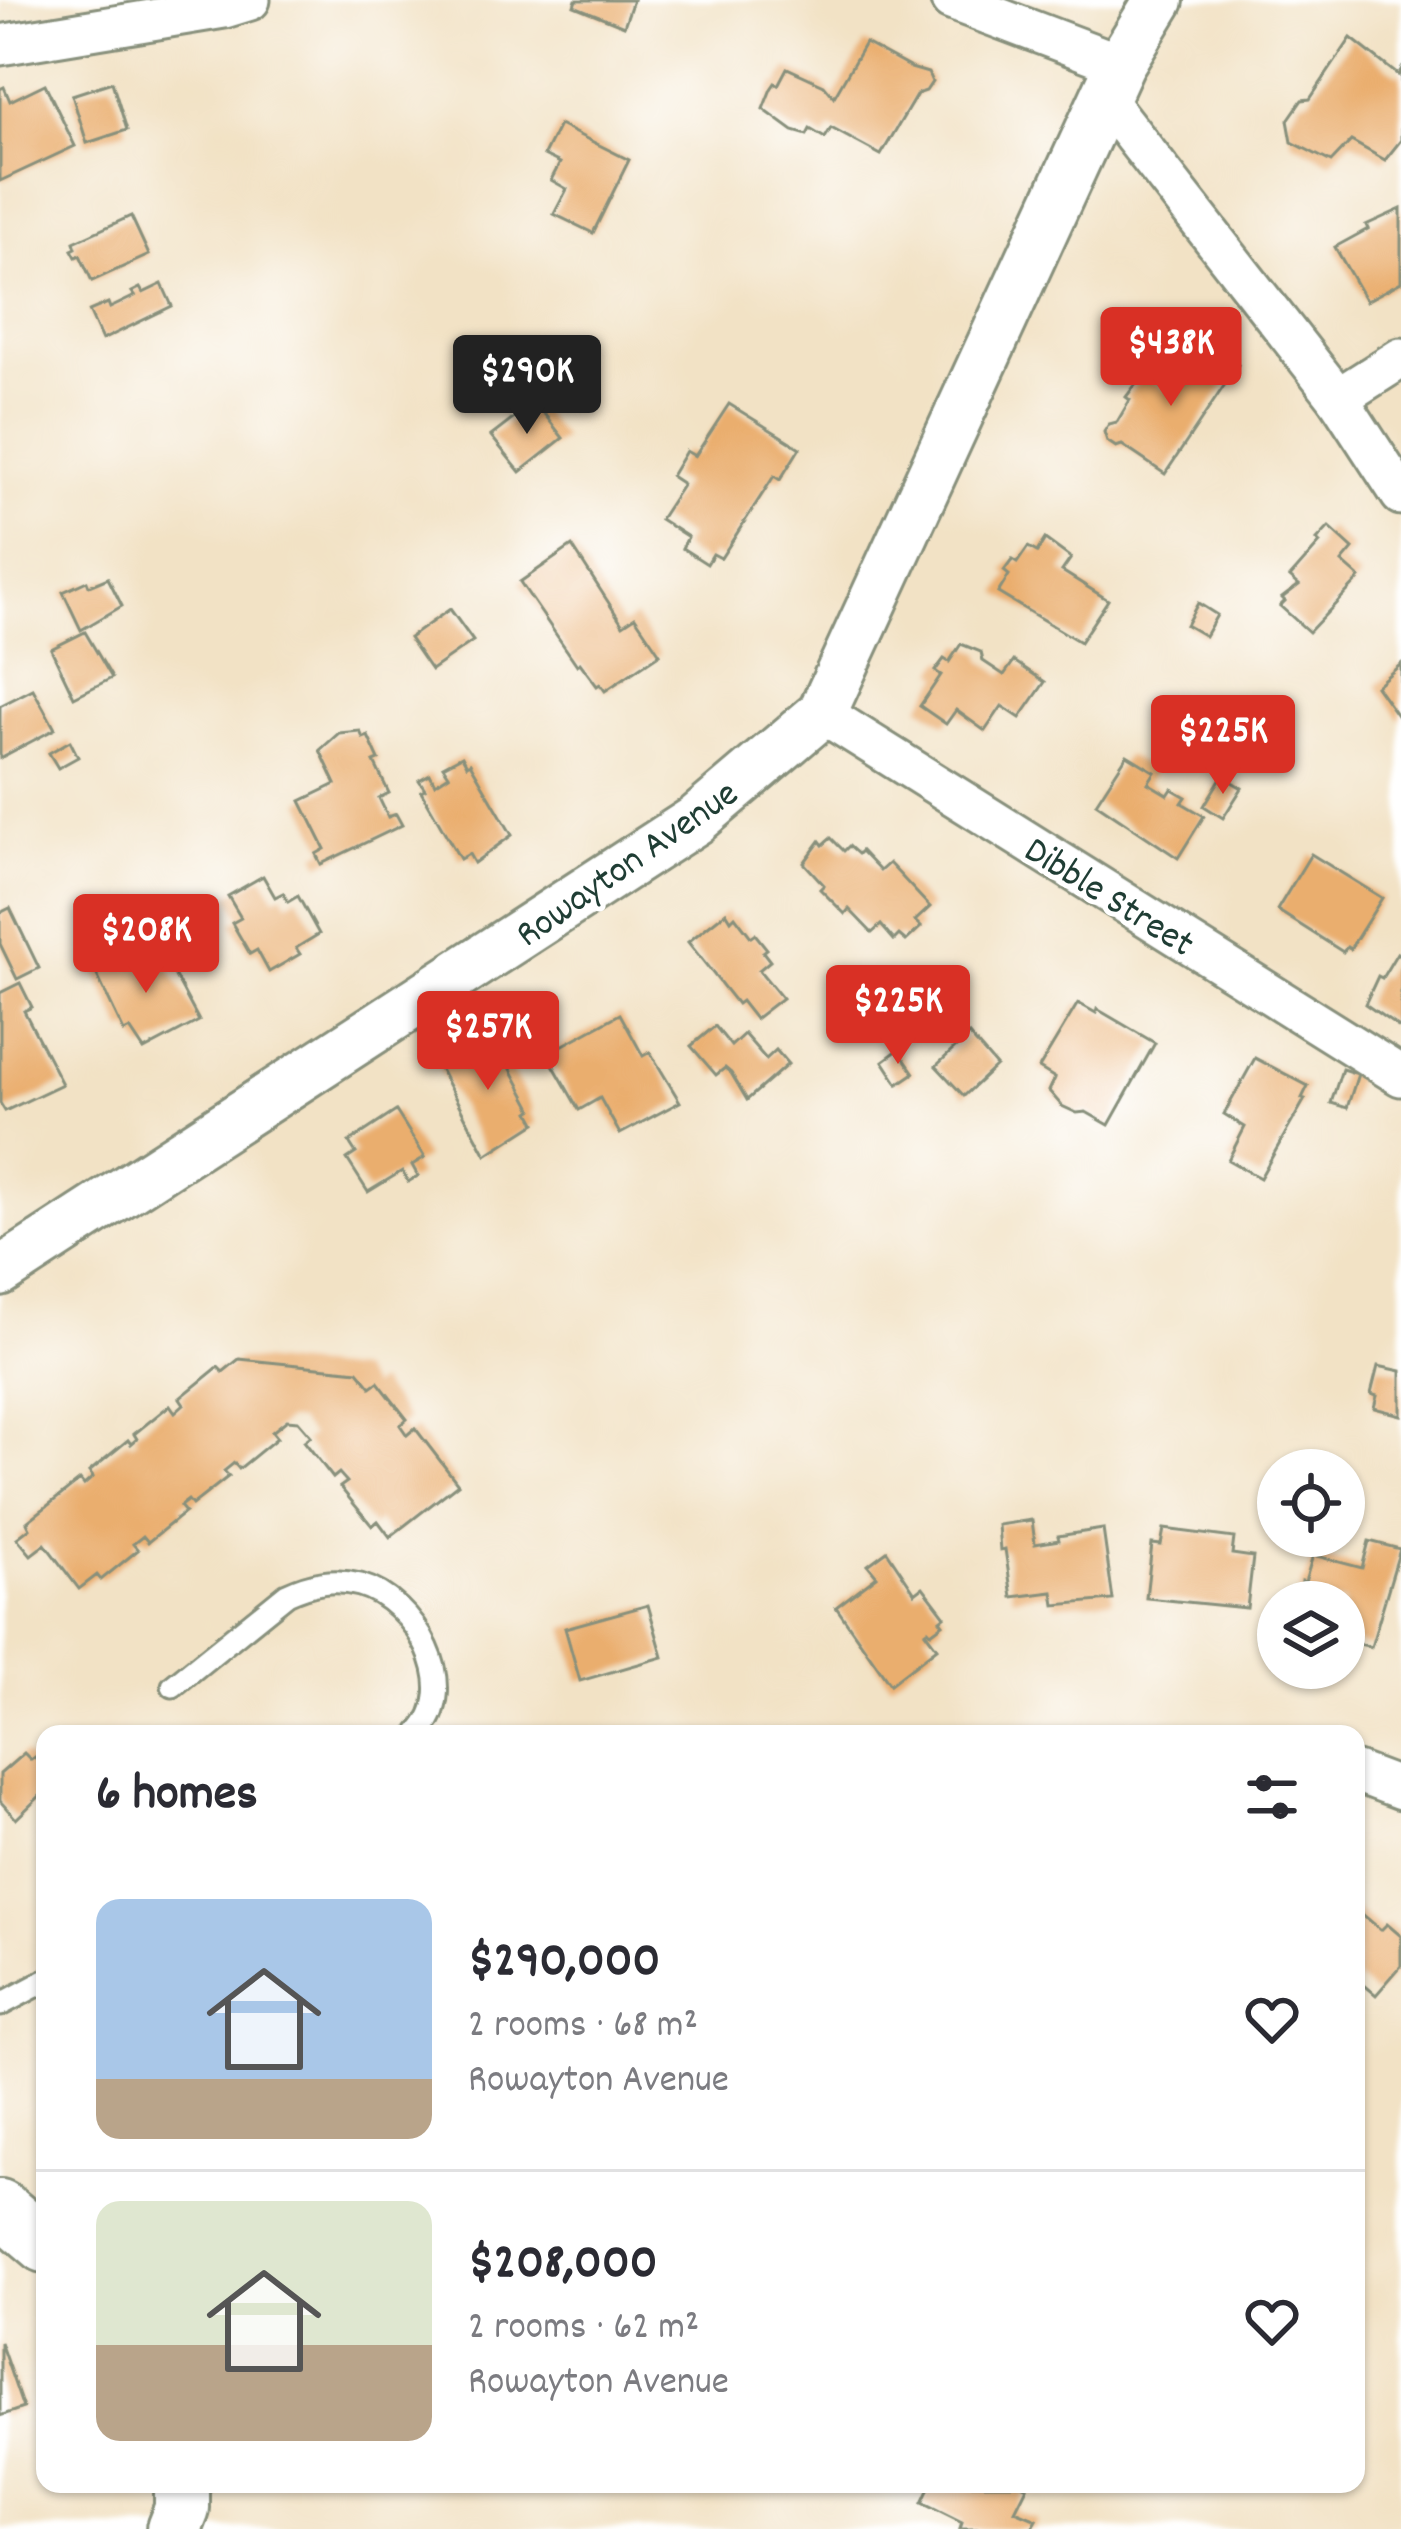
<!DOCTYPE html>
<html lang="en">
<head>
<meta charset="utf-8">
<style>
	body { margin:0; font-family:Dekko,sans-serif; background:#f2f2f3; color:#2b2b33; height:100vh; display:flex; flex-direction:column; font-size:45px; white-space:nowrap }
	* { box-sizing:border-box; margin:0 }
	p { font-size:39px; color:#7c7c81 }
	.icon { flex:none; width:66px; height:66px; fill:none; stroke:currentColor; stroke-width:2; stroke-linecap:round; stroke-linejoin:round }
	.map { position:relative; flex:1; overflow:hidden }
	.details { position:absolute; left:36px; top:1725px; width:1329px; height:768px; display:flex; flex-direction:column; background:#fff; border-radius:24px; box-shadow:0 3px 9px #0004 }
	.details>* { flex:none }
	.buttons { position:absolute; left:1257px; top:1449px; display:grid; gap:24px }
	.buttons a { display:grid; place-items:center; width:108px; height:108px; border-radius:50%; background:#fff; box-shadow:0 3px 9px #0004; font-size:60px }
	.price { position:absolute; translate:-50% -102px; padding:0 27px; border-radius:12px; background:#d93025; color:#fff; font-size:39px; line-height:78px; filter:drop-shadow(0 3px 6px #0008) }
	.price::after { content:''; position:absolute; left:50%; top:72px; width:36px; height:27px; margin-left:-18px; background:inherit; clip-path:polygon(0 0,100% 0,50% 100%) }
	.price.on { background:#222; color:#fff }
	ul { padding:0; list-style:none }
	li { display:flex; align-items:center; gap:36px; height:300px; padding:0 60px }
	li+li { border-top:3px solid #e1e1e2 }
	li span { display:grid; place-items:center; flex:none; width:336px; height:240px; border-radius:24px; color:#555 }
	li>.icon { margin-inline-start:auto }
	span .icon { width:144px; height:144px; fill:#fffc; stroke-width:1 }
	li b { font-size:51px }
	h2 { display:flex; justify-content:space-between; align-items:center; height:144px; padding:0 60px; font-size:51px }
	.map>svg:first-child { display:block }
	.building { fill:#eaae6e }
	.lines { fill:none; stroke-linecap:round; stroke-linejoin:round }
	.service-casing { stroke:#88907c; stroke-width:27 }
	.minor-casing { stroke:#88907c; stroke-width:45 }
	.tertiary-casing { stroke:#88907c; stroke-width:54 }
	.secondary-casing { stroke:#88907c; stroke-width:60 }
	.service { stroke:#fff; stroke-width:21 }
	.minor { stroke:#fff; stroke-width:39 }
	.tertiary { stroke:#fff; stroke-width:48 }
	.secondary { stroke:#fff; stroke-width:54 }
	.labels { text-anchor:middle; stroke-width:10; stroke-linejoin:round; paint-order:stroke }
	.street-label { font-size:39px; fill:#1f3d34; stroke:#fff }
</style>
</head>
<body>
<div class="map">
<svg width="1401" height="2529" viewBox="0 0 1401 2529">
	<rect width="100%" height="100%" fill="#fff"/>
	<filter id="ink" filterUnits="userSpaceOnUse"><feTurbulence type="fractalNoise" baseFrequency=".00833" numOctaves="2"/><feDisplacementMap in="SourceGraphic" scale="24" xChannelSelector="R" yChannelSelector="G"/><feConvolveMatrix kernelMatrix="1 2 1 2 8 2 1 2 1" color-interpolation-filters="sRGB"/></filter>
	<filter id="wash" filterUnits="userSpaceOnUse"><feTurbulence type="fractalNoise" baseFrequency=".004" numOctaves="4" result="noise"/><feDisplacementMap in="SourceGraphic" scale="48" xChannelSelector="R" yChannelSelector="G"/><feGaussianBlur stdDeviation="2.7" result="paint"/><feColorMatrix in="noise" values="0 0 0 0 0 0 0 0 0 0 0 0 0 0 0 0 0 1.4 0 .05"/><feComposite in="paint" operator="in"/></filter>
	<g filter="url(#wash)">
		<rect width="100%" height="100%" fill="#f2e2c5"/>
		<g id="blocks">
			<!-- building -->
			<g class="building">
				<polygon points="576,0 633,0 624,26 574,6"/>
				<polygon points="1351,38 1398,75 1401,70 1401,140 1385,160 1351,141 1331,162 1292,142 1288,120 1302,100 1310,99"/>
				<polygon points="865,43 911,68 928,73 932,82 926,91 917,94 881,155 831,128 825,138 810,129 807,135 793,131 763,109 771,89 775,83 778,85 787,68 824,85 834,97"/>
				<polygon points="112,82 127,130 87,143 72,95"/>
				<polygon points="45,84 75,146 0,181 0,89 4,87 10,101"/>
				<polygon points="559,125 629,160 593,233 554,214 567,189 551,180 560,163 544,155"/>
				<polygon points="1401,209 1401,282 1366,301 1335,247 1368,229 1366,225"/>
				<polygon points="131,216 149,255 92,281 80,255 76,257 72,250 76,248 74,242"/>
				<polygon points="162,284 172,306 102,340 89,311 108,303 110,308 135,296 132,292 140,288 143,293"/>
				<polygon points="1202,340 1238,365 1165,474 1122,445 1116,447 1107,441 1104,432 1109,424 1117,422 1130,400 1126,397 1143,375 1168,391"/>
				<polygon points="535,402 563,438 520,472 491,436"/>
				<polygon points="729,404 800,448 780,480 774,476 721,558 713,554 707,564 682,548 688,537 660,519 683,484 671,476 686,451 695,456"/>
				<polygon points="1329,527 1353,549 1342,562 1360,578 1309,632 1280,606 1285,601 1282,598 1299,585 1290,577 1320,543 1317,540"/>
				<polygon points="1045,539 1071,558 1062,571 1108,600 1080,642 998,593 1009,575 1004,571 1012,560 1017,563 1028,547 1037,552"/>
				<polygon points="572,546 623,625 635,617 660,654 605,691 600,684 597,686 580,663 577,665 520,582"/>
				<polygon points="108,578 122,606 81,630 63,592 87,581 89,586"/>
				<polygon points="1198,603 1217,615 1205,636 1186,625"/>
				<polygon points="450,609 473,641 431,670 409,638"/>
				<polygon points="85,632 112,678 74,697 51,649"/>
				<polygon points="961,644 981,652 983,661 1004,675 1014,661 1045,682 1020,718 1002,706 985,731 956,710 946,724 920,706 941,675 935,671 944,659 949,662"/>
				<polygon points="1401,664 1401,721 1376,686"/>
				<polygon points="33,689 55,729 0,758 0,706"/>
				<polygon points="360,731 363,738 368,736 379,760 374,762 389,793 379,798 388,817 396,814 402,825 321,864 316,854 325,849 301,801 336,784 320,750 339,733"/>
				<polygon points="70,741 78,757 58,768 49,753"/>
				<polygon points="1127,755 1155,772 1148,783 1168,795 1172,789 1186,797 1182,803 1204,816 1178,858 1096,803"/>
				<polygon points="462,756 467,765 470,763 512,835 474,863 469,854 460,859 421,791 425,789 419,780 430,774 435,784 449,775 443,766"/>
				<polygon points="1222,776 1242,788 1223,818 1204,806"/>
				<polygon points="831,838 844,851 849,846 858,854 861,851 880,871 889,863 930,907 915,921 921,927 906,941 899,935 894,940 881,925 872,933 849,909 845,914 820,889 824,885 804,863 820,841 823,845"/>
				<polygon points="1311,854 1382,898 1350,949 1347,947 1343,952 1277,910"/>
				<polygon points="263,876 275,897 283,893 288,902 298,896 319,934 296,948 300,954 269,972 257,950 250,954 232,923 241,918 228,896"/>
				<polygon points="10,908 39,968 17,979 0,944 0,913"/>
				<polygon points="726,912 731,920 735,916 751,937 755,934 767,949 763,952 770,961 759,970 782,998 755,1019 741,1001 737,1004 688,942"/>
				<polygon points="144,943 152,958 162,952 199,1021 144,1050 130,1029 124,1032 94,969"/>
				<polygon points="1397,953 1401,956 1401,1029 1365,1004 1378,976 1382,978"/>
				<polygon points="20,983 32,1007 24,1011 62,1084 5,1111 0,1103 0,993"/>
				<polygon points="1078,1003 1096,1013 1097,1009 1155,1043 1109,1125 1086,1112 1077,1113 1062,1106 1049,1091 1055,1078 1039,1068"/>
				<polygon points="620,1014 643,1056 650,1052 680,1102 620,1134 600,1098 579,1110 547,1054"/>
				<polygon points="715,1026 731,1046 744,1034 766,1059 776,1050 788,1064 747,1100 731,1073 725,1068 716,1075 691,1046"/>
				<polygon points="492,1034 533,1110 530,1112 536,1123 486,1155 437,1064"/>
				<polygon points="969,1035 996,1066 964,1096 936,1066"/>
				<polygon points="898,1050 914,1073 898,1084 883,1061"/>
				<polygon points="1255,1058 1308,1086 1302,1098 1305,1099 1260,1178 1228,1160 1245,1127 1224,1114"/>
				<polygon points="1342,1069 1358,1074 1347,1108 1331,1103"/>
				<polygon points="396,1111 425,1157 412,1165 418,1176 408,1182 402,1171 368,1192 347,1159 356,1153 349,1142"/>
				<polygon points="239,1359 358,1371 371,1387 378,1382 407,1419 400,1425 407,1435 415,1428 458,1484 390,1537 378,1521 372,1526 340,1487 347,1482 339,1473 333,1478 304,1441 311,1436 298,1421 287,1420 272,1432 277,1438 239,1469 234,1463 224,1471 229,1476 192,1505 188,1500 180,1506 185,1512 148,1542 143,1536 133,1544 138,1550 101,1580 97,1575 79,1589 45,1544 31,1555 17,1538 30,1528 27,1522 80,1480 84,1485 93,1477 89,1472 128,1440 131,1444 137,1439 134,1434 170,1405 175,1412 184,1404 180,1398 218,1367 223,1372"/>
				<polygon points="1378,1366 1401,1371 1401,1415 1374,1408 1377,1396 1371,1394"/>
				<polygon points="1032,1520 1035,1544 1059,1540 1058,1536 1103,1529 1113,1600 1055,1605 1053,1592 1012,1597 1005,1549 1000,1550 998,1525"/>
				<polygon points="1164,1529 1234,1538 1232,1554 1253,1557 1247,1608 1146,1598 1152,1544 1161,1545"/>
				<polygon points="1369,1541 1400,1549 1371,1647 1344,1640 1344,1602 1299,1602 1302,1581 1305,1582 1313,1555 1362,1568"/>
				<polygon points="887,1551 915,1593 923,1587 945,1616 940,1620 943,1624 931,1633 928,1630 925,1632 937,1648 890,1684 836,1607 877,1576 868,1565"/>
				<polygon points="648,1605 663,1657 580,1681 565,1628"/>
				<polygon points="24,1753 31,1760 35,1757 45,1769 45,1791 16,1819 0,1801 0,1774"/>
				<polygon points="1356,1909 1381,1930 1387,1924 1401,1936 1401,1966 1376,1995 1356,1978"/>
				<polygon points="0,2342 23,2408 0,2416"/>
				<polygon points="931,2484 1021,2484 1027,2487 1015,2511 1037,2520 1032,2529 960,2529 962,2523 922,2503"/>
			</g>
		</g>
	</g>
	<g filter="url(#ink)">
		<use href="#blocks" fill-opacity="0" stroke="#88907c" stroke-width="3"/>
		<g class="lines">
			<defs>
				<g id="service">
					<path d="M173,1686L287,1594C311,1583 334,1578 360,1585C414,1600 465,1687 418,1734"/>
					<polyline points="0,2005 45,1981"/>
				</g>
				<g id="minor">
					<polyline points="951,0 1120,64"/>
					<polyline points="0,45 224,8 250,0"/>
					<polyline points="1106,101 1338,398 1401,495"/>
					<polyline points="1338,398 1401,358"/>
					<polyline points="822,713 1401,1076"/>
					<polyline points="1356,1772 1401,1789"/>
				</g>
				<polyline id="tertiary" points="0,1272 696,820 822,713 1120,64 1159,0"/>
				<g id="secondary">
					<polyline points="0,2207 45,2245"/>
					<polyline points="174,2529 182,2509 182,2484"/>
				</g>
			</defs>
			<!-- service casing -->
			<use href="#service" class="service-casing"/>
			<!-- minor casing -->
			<use href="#minor" class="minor-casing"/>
			<!-- tertiary casing -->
			<use href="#tertiary" class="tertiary-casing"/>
			<!-- secondary casing -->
			<use href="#secondary" class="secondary-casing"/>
			<!-- service -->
			<use href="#service" class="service"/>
			<!-- minor -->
			<use href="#minor" class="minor"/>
			<!-- tertiary -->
			<use href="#tertiary" class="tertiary"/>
			<!-- secondary -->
			<use href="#secondary" class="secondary"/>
		</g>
	</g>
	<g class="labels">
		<!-- street labels -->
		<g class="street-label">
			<text transform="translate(625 861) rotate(-35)" y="14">Rowayton Avenue</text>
			<text transform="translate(1111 894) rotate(32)" y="14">Dibble Street</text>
		</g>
	</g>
</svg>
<div class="buttons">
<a><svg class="icon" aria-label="locate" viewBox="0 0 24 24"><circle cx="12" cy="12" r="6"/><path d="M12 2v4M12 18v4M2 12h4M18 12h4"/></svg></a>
<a><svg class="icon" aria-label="layers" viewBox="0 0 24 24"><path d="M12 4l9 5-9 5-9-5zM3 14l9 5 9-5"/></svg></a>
</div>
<b class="price" style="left:1171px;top:409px">$438K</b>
<b class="price on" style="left:527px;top:437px">$290K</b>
<b class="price" style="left:1223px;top:797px">$225K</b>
<b class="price" style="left:146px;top:996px">$208K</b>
<b class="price" style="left:898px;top:1067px">$225K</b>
<b class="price" style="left:488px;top:1093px">$257K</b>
<section class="details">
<h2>6 homes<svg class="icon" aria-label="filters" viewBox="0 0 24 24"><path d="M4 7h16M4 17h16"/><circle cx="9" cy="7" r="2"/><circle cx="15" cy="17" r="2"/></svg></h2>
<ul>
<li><span style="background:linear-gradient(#a9c7e8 75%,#b9a48a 0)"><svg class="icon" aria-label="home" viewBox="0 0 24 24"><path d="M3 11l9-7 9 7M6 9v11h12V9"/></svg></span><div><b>$290,000</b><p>2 rooms · 68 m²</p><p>Rowayton Avenue</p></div><svg class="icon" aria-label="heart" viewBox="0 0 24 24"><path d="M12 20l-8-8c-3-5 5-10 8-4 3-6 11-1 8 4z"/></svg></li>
<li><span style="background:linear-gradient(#dfe7d0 60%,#b9a48a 0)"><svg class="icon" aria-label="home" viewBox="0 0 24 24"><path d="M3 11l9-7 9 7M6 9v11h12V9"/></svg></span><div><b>$208,000</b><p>2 rooms · 62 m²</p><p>Rowayton Avenue</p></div><svg class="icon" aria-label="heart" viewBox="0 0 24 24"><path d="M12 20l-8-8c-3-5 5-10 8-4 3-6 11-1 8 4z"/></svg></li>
</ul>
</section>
</div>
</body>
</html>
